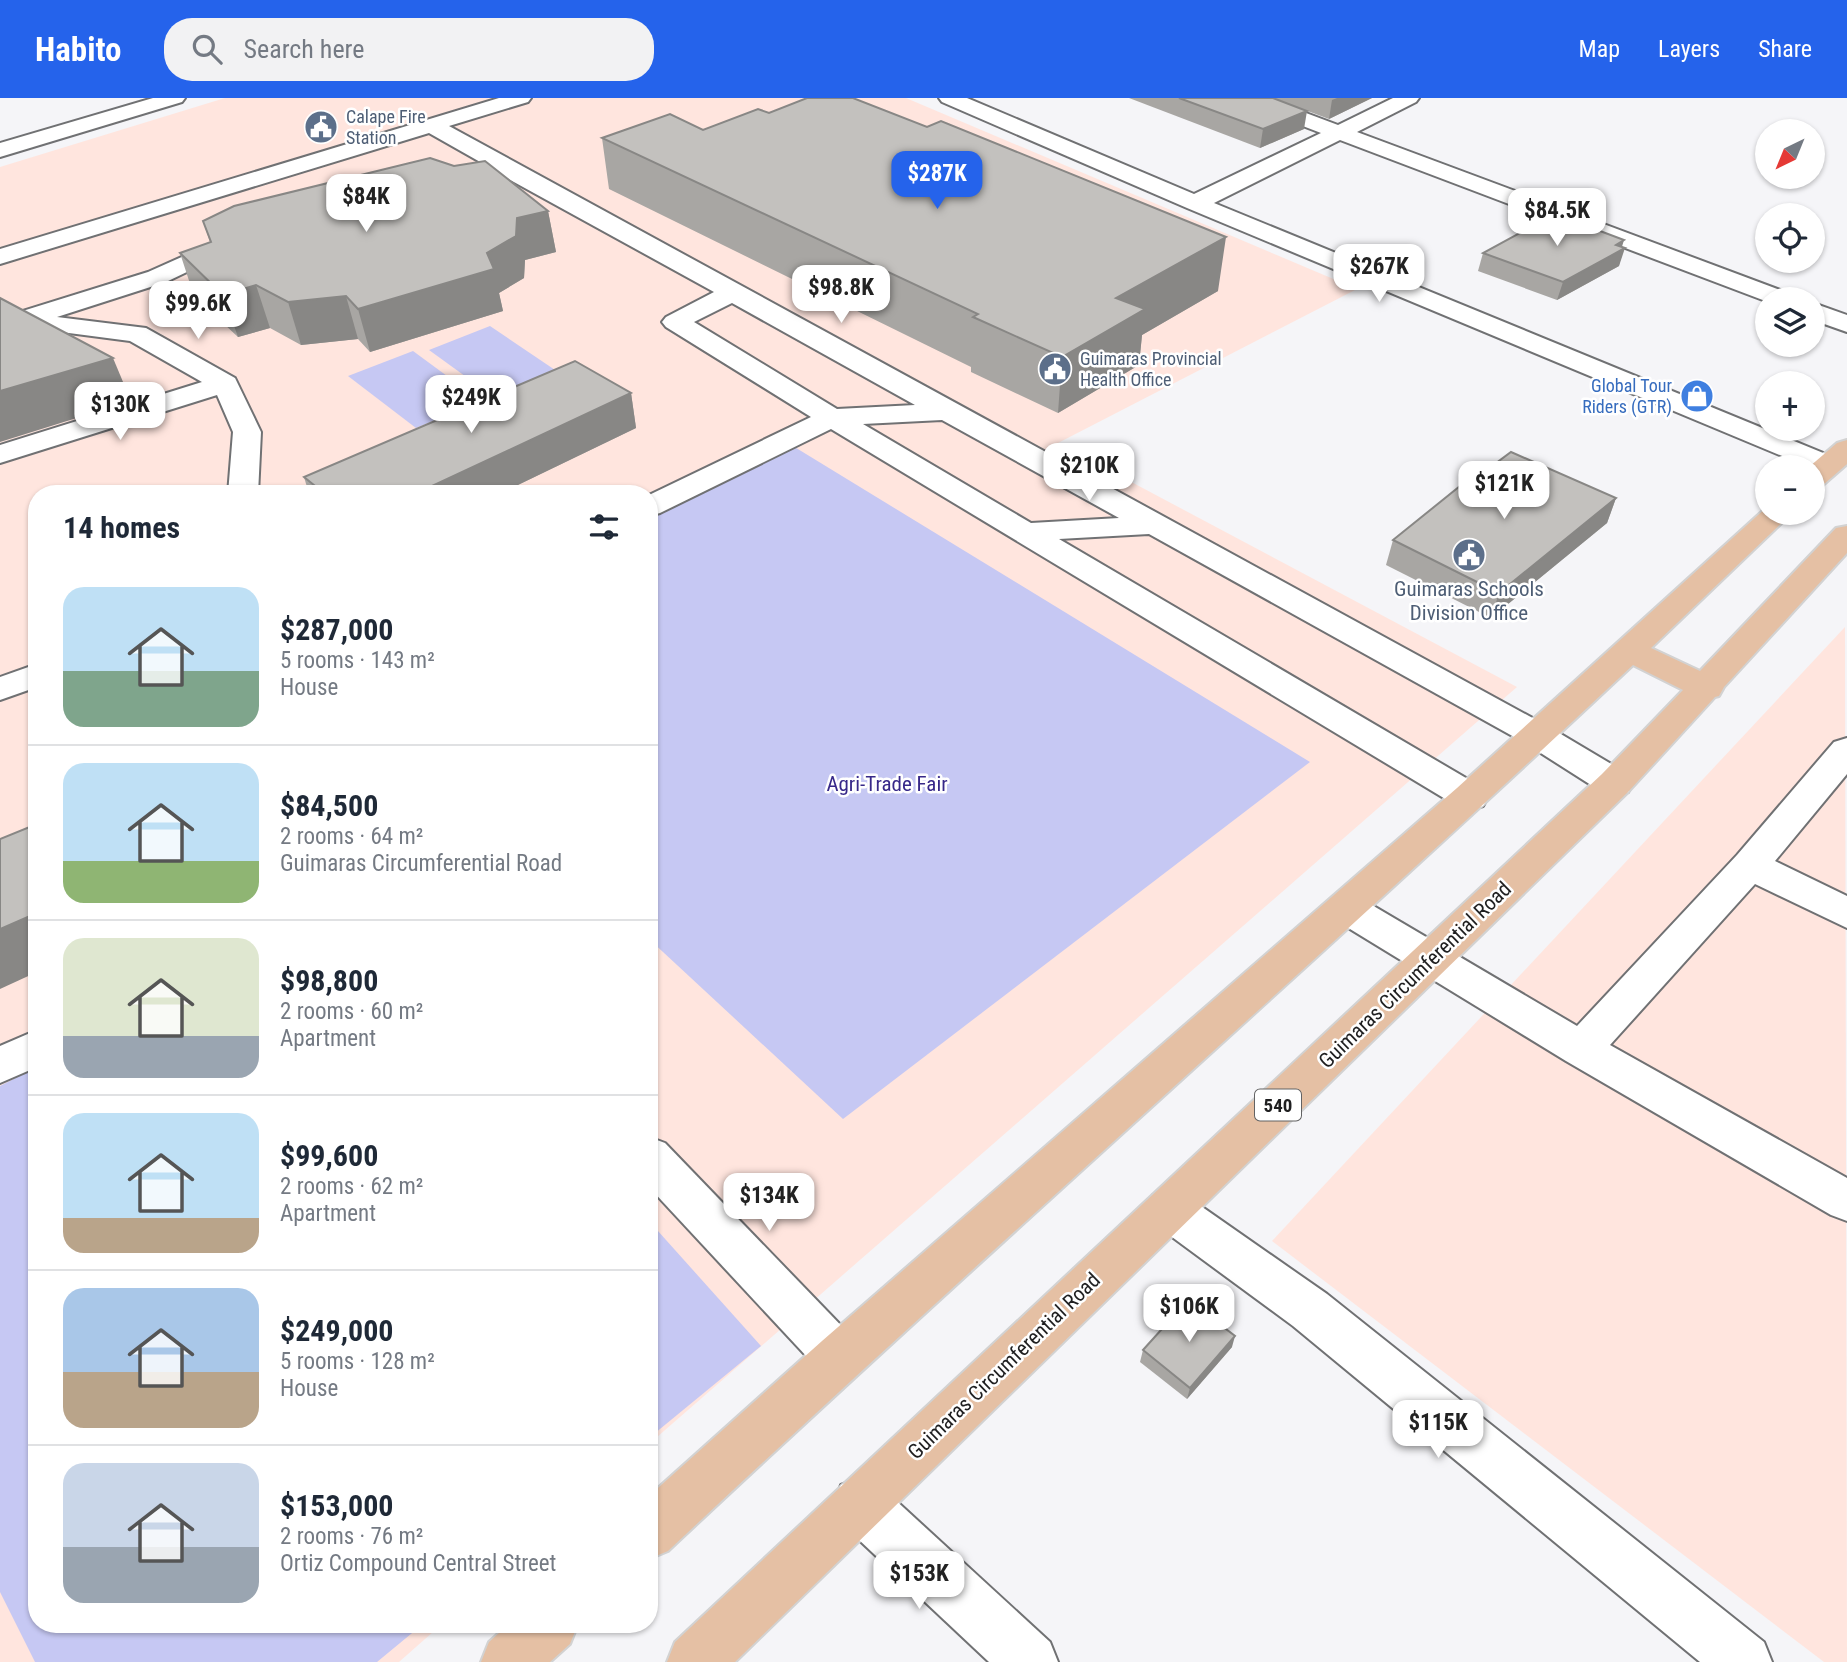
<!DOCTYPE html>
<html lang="en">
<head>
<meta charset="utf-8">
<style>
	body { margin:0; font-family:"Roboto Condensed",sans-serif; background:#f2f2f3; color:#1f2937; height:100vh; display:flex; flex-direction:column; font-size:26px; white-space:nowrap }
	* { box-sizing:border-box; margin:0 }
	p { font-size:23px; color:#747a83 }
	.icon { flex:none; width:38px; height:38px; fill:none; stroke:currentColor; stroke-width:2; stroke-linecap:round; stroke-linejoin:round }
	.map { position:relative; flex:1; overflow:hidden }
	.side { position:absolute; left:28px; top:387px; width:630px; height:1148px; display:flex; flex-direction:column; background:#fff; border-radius:28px; box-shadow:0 2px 5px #0004 }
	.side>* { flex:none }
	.needle { width:46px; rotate:223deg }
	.controls { position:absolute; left:1755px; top:21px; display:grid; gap:14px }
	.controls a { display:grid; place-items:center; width:70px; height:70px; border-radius:50%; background:#fff; box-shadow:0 2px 5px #0004; font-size:35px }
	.price { position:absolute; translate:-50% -60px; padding:0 16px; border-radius:14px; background:#fff; color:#222; font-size:23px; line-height:46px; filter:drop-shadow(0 2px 4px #0008) }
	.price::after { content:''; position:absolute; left:50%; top:42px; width:21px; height:16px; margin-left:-10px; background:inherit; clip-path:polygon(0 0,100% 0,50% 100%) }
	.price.current { background:#2563eb; color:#fff }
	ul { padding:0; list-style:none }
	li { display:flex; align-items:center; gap:21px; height:175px; padding:0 35px }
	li+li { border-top:2px solid #e0e1e3 }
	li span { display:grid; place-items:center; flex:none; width:196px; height:140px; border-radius:21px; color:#555 }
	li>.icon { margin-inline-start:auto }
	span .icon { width:84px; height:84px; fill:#fffc; stroke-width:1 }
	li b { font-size:30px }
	h2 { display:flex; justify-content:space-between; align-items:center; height:84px; padding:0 35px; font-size:30px }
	header { display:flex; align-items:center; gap:42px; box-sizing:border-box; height:98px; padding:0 35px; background:#2563eb; color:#fff }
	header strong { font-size:33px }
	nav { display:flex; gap:38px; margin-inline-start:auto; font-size:24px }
	.search { width:490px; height:63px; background:#f2f2f3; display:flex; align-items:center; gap:18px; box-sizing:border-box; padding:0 24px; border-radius:28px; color:#747a83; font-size:26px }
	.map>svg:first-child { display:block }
	.commercial { fill:#ffe5de }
	.green { fill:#c6c8f3 }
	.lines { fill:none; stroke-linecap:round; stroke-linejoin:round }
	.minor-casing { stroke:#707173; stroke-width:4 }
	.major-casing { stroke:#d2d2d2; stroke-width:4 }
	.minor { fill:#fff; fill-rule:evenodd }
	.major { fill:#e5c0a4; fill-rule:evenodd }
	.wall { fill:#a8a6a3 }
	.shaded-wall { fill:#888785 }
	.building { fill:#c3c1be; stroke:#888785; stroke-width:2 }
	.labels { text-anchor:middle; stroke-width:5; stroke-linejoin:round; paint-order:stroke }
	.far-service-label { font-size:18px; fill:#4e5e75; stroke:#fff; text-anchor:start }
	.far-shop-label { font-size:18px; fill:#366cbe; stroke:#fff; text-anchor:end }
	.shield { fill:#fff; stroke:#626263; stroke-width:2 }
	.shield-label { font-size:19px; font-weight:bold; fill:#1f1f20 }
	.service-label { font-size:21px; fill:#4e5e75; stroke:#fff }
	.park-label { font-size:21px; fill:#372889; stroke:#fff }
	.street-label { font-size:21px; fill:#1f1f20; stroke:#fff }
</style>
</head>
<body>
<header>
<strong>Habito</strong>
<div class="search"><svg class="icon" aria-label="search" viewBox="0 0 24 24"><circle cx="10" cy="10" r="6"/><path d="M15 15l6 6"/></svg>Search here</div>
<nav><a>Map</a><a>Layers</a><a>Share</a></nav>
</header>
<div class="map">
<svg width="1847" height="1564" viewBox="0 0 1847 1564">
	<rect width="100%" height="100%" fill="#f5f5f8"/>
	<!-- commercial -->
	<g class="commercial">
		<polygon points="225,0 906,0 1357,191 1058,345 1517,589 649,1346 649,396 37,396 37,1526 442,1526 399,1564 0,1564 0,69"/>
		<polygon points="1845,529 1847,1564 1824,1564 1272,1143"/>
	</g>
	<!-- green -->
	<g class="green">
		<polygon points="490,228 561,276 498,302 429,252"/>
		<polygon points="413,253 481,303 416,330 348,278"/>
		<polygon points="788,345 1310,664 843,1021 649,841 649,413"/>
		<polygon points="37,969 37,1526 423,1526 377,1564 35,1564 0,1494 0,988"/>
		<polygon points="649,1123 761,1248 649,1340"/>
	</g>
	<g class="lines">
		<defs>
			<g id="minor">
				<polygon points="153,0 185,0 182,4 0,59 0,45"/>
				<path d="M499,0H531L528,4L449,28L1549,629L1628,676L1633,685L1628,694L1615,698L1602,694L1525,645L1149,436L1059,441L1483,690L1488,699L1483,708L1470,712L1457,708L831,331L660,415L649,418V397L811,319L666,229L662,224L666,219L714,194L505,79L449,94L441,92L438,87L441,82L489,69L429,35L0,166V151ZM732,205L915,307L837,311L694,224ZM942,322L1119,420L1031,425L863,326Z"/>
				<polygon points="939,0 967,0 1194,96 1321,35 1240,4 1237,0 1266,0 1338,27 1393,0 1419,0 1416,4 1357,34 1791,196 1795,201 1768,201 1768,204 1340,42 1214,105 1838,361 1843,367 1838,373 1828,376 1818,373 1187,110 942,4"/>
				<polygon points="231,137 239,139 243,144 239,149 166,184 57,219 146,230 235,280 261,334 258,396 228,396 233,334 217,297 0,365 0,347 202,284 130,243 23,229 0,236 0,220 148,174"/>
				<polygon points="1813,205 1847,217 1847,234 1813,222"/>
				<polygon points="37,566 37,589 0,602 0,579"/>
				<polygon points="1847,640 1847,676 1775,763 1847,798 1847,830 1755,786 1610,947 1847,1080 1847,1123 1831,1117 1566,963 1332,820 1326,810 1332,800 1346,795 1360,800 1577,928 1737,757 1834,644"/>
				<polygon points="37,932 37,969 0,985 0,948"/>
				<polygon points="649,1039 665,1045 856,1243 864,1259 856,1275 839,1282 822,1275 649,1089"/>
				<polygon points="1169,1091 1185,1097 1327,1196 1764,1544 1772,1564 1700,1564 1293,1228 1153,1125 1146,1111 1153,1097"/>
				<polygon points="860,1380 879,1387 1050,1544 1058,1564 989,1564 841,1425 834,1406 841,1387"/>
			</g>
			<g id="major">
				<polygon points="1847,342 1847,366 1823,387 1813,390 1813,369 1809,369 1837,345"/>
				<path d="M1768,408V415H1792L1651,550L1700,573L1836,430L1847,428V455L1724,589L1719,598L1715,599L1628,694L735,1564H667L675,1544L1602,676L1683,592L1633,567C1315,866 986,1154 668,1453L649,1461V1398L822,1243L1457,690Z"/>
				<polygon points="509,1526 578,1526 570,1546 550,1564 481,1564 489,1544"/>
			</g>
		</defs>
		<!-- minor casing -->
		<use href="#minor" class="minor-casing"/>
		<!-- major casing -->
		<use href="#major" class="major-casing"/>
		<!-- minor -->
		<use href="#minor" class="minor"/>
		<!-- major -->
		<use href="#major" class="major"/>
	</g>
	<!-- wall -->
	<g class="wall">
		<polygon points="1129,0 1273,0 1304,31 1260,50"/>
		<polygon points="1273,0 1372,0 1329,21"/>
		<polygon points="703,32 1218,193 1142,237 1139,267 1058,315 971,274 971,269 609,91 602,40"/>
		<polygon points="548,113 556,154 525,162 524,180 499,195 503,213 370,254 358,241 301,247 270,230 238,239 194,198 180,155 210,144 203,123"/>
		<polygon points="1622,149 1619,168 1557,202 1478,173 1483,155"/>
		<polygon points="631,295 636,330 499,396 309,396 304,379"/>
		<polygon points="1468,386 1616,400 1607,425 1491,520 1386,467 1393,442"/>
		<polygon points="1232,1249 1187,1301 1140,1264 1143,1252"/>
	</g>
	<!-- shaded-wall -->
	<g class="shaded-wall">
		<polygon points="1337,0 1372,0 1329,21 1332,2"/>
		<polygon points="1307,13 1304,31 1260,50 1263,31"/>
		<polygon points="548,113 556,154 525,162 524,180 499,195 503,213 370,254 358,211 487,155 517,120"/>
		<polygon points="1226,139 1218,193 1142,237 1139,267 1058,315 1062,259 1116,200"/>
		<polygon points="1624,142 1621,152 1625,150 1619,168 1557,202 1563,184"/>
		<polygon points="256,187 270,230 238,239 223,197"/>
		<polygon points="346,198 358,241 301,247 288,204"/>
		<polygon points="113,260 131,303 0,344 0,293"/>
		<polygon points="631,295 636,330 499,396 415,396"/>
		<polygon points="1616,400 1607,425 1491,520 1499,495"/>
		<polygon points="37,815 37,874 0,891 0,831"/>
		<polygon points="1235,1238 1232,1249 1187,1301 1190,1290"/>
	</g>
	<!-- building -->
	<g class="building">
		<polygon points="807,0 853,0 927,29 941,23 1226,139 1116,200 1145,211 1062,259 973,219 978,216 602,40 670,16 703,32 758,11 769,15"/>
		<polygon points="1179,0 1273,0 1307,13 1263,31"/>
		<polygon points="430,60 454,68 485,63 548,113 517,120 516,138 487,155 494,171 358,211 346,198 288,204 256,187 223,197 180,155 211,144 203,123 234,108"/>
		<polygon points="1555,116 1624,142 1616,147 1625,150 1563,184 1483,155"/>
		<polygon points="0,200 113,260 0,293"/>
		<polygon points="575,263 631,295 415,396 325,396 304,379"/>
		<polygon points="1511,354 1616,400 1499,495 1393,442 1465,384 1468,386"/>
		<polygon points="37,726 37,815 0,831 0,741"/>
		<polygon points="1188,1202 1235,1238 1190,1290 1143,1252"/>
	</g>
	<!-- icons -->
	<defs>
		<symbol id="civic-disc" viewBox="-11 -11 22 22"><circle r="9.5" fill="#5c6f8a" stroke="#fff"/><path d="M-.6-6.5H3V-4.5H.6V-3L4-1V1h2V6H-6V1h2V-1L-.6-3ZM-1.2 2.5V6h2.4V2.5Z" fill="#fff"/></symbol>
		<symbol id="shop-disc" viewBox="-11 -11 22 22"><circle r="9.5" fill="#3f7fe0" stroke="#fff"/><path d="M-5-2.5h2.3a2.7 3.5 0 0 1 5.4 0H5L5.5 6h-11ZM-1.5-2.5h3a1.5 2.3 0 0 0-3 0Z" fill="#fff"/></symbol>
	</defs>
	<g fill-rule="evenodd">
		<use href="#civic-disc" x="302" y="10" width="38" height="38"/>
		<use href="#civic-disc" x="1036" y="252" width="38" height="38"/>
		<use href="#shop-disc" x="1678" y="279" width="38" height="38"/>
		<use href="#civic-disc" x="1450" y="438" width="38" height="38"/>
	</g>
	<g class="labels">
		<!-- far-service labels -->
		<g class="far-service-label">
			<text x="346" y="25">Calape Fire<tspan x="346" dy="21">Station</tspan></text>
			<text x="1080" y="267">Guimaras Provincial<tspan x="1080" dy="21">Health Office</tspan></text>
		</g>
		<!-- far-shop labels -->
		<g class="far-shop-label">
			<text x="1672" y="294">Global Tour<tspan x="1672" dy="21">Riders (GTR)</tspan></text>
		</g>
		<!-- shield labels -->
		<rect class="shield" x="1255" y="991.5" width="46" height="31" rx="5"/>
		<g class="shield-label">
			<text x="1278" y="1014">540</text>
		</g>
		<!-- service labels -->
		<g class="service-label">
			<text x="1469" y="498">Guimaras Schools<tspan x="1469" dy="24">Division Office</tspan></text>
		</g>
		<!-- park labels -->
		<g class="park-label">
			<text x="887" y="693">Agri-Trade Fair</text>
		</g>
		<!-- street labels -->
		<g class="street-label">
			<text transform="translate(1415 877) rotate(-44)" y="7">Guimaras Circumferential Road</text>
			<text transform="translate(1004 1268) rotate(-44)" y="7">Guimaras Circumferential Road</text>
		</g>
	</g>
</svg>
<div class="controls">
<a><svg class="needle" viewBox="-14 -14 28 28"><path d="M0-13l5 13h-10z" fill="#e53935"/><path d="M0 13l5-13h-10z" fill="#747a83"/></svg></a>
<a><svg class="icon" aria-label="locate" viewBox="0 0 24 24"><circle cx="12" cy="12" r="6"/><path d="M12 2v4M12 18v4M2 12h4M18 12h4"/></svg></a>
<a><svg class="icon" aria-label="layers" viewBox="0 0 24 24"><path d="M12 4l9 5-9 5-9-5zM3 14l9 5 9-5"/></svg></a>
<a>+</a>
<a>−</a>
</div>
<b class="price current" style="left:937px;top:113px">$287K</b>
<b class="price" style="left:366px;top:136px">$84K</b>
<b class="price" style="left:1557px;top:150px">$84.5K</b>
<b class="price" style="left:1379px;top:206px">$267K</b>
<b class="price" style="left:841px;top:227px">$98.8K</b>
<b class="price" style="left:198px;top:243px">$99.6K</b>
<b class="price" style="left:471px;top:337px">$249K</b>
<b class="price" style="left:120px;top:344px">$130K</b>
<b class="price" style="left:1089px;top:405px">$210K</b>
<b class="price" style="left:1504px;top:423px">$121K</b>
<b class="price" style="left:769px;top:1135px">$134K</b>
<b class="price" style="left:1189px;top:1246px">$106K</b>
<b class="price" style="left:1438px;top:1362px">$115K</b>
<b class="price" style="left:919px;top:1513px">$153K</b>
<section class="side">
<h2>14 homes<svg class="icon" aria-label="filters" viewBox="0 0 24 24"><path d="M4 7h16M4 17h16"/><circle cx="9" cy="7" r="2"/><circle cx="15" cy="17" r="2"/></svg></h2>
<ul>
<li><span style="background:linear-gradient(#bfe0f5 60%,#7fa58c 0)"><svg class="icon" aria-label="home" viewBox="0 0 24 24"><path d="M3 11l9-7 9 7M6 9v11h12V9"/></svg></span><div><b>$287,000</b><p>5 rooms · 143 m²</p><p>House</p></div></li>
<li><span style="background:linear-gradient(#bfe0f5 70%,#8fb573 0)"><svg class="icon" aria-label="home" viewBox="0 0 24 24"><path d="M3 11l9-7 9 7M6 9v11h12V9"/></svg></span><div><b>$84,500</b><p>2 rooms · 64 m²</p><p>Guimaras Circumferential Road</p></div></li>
<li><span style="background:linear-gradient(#dfe7d0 70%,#9aa5b1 0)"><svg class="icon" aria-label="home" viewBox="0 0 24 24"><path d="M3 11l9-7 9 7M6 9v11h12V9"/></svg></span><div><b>$98,800</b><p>2 rooms · 60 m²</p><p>Apartment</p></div></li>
<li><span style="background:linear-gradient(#bfe0f5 75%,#b9a48a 0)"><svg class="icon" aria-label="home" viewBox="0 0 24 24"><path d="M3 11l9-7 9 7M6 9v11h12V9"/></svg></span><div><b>$99,600</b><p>2 rooms · 62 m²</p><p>Apartment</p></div></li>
<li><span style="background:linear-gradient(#a9c7e8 60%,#b9a48a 0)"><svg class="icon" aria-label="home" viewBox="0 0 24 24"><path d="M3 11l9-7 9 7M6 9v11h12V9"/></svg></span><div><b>$249,000</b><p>5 rooms · 128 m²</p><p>House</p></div></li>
<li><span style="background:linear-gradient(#c9d6e8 60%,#9aa5b1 0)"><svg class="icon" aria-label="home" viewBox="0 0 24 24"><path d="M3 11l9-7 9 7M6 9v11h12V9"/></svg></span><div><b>$153,000</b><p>2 rooms · 76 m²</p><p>Ortiz Compound Central Street</p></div></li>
</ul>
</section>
</div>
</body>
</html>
